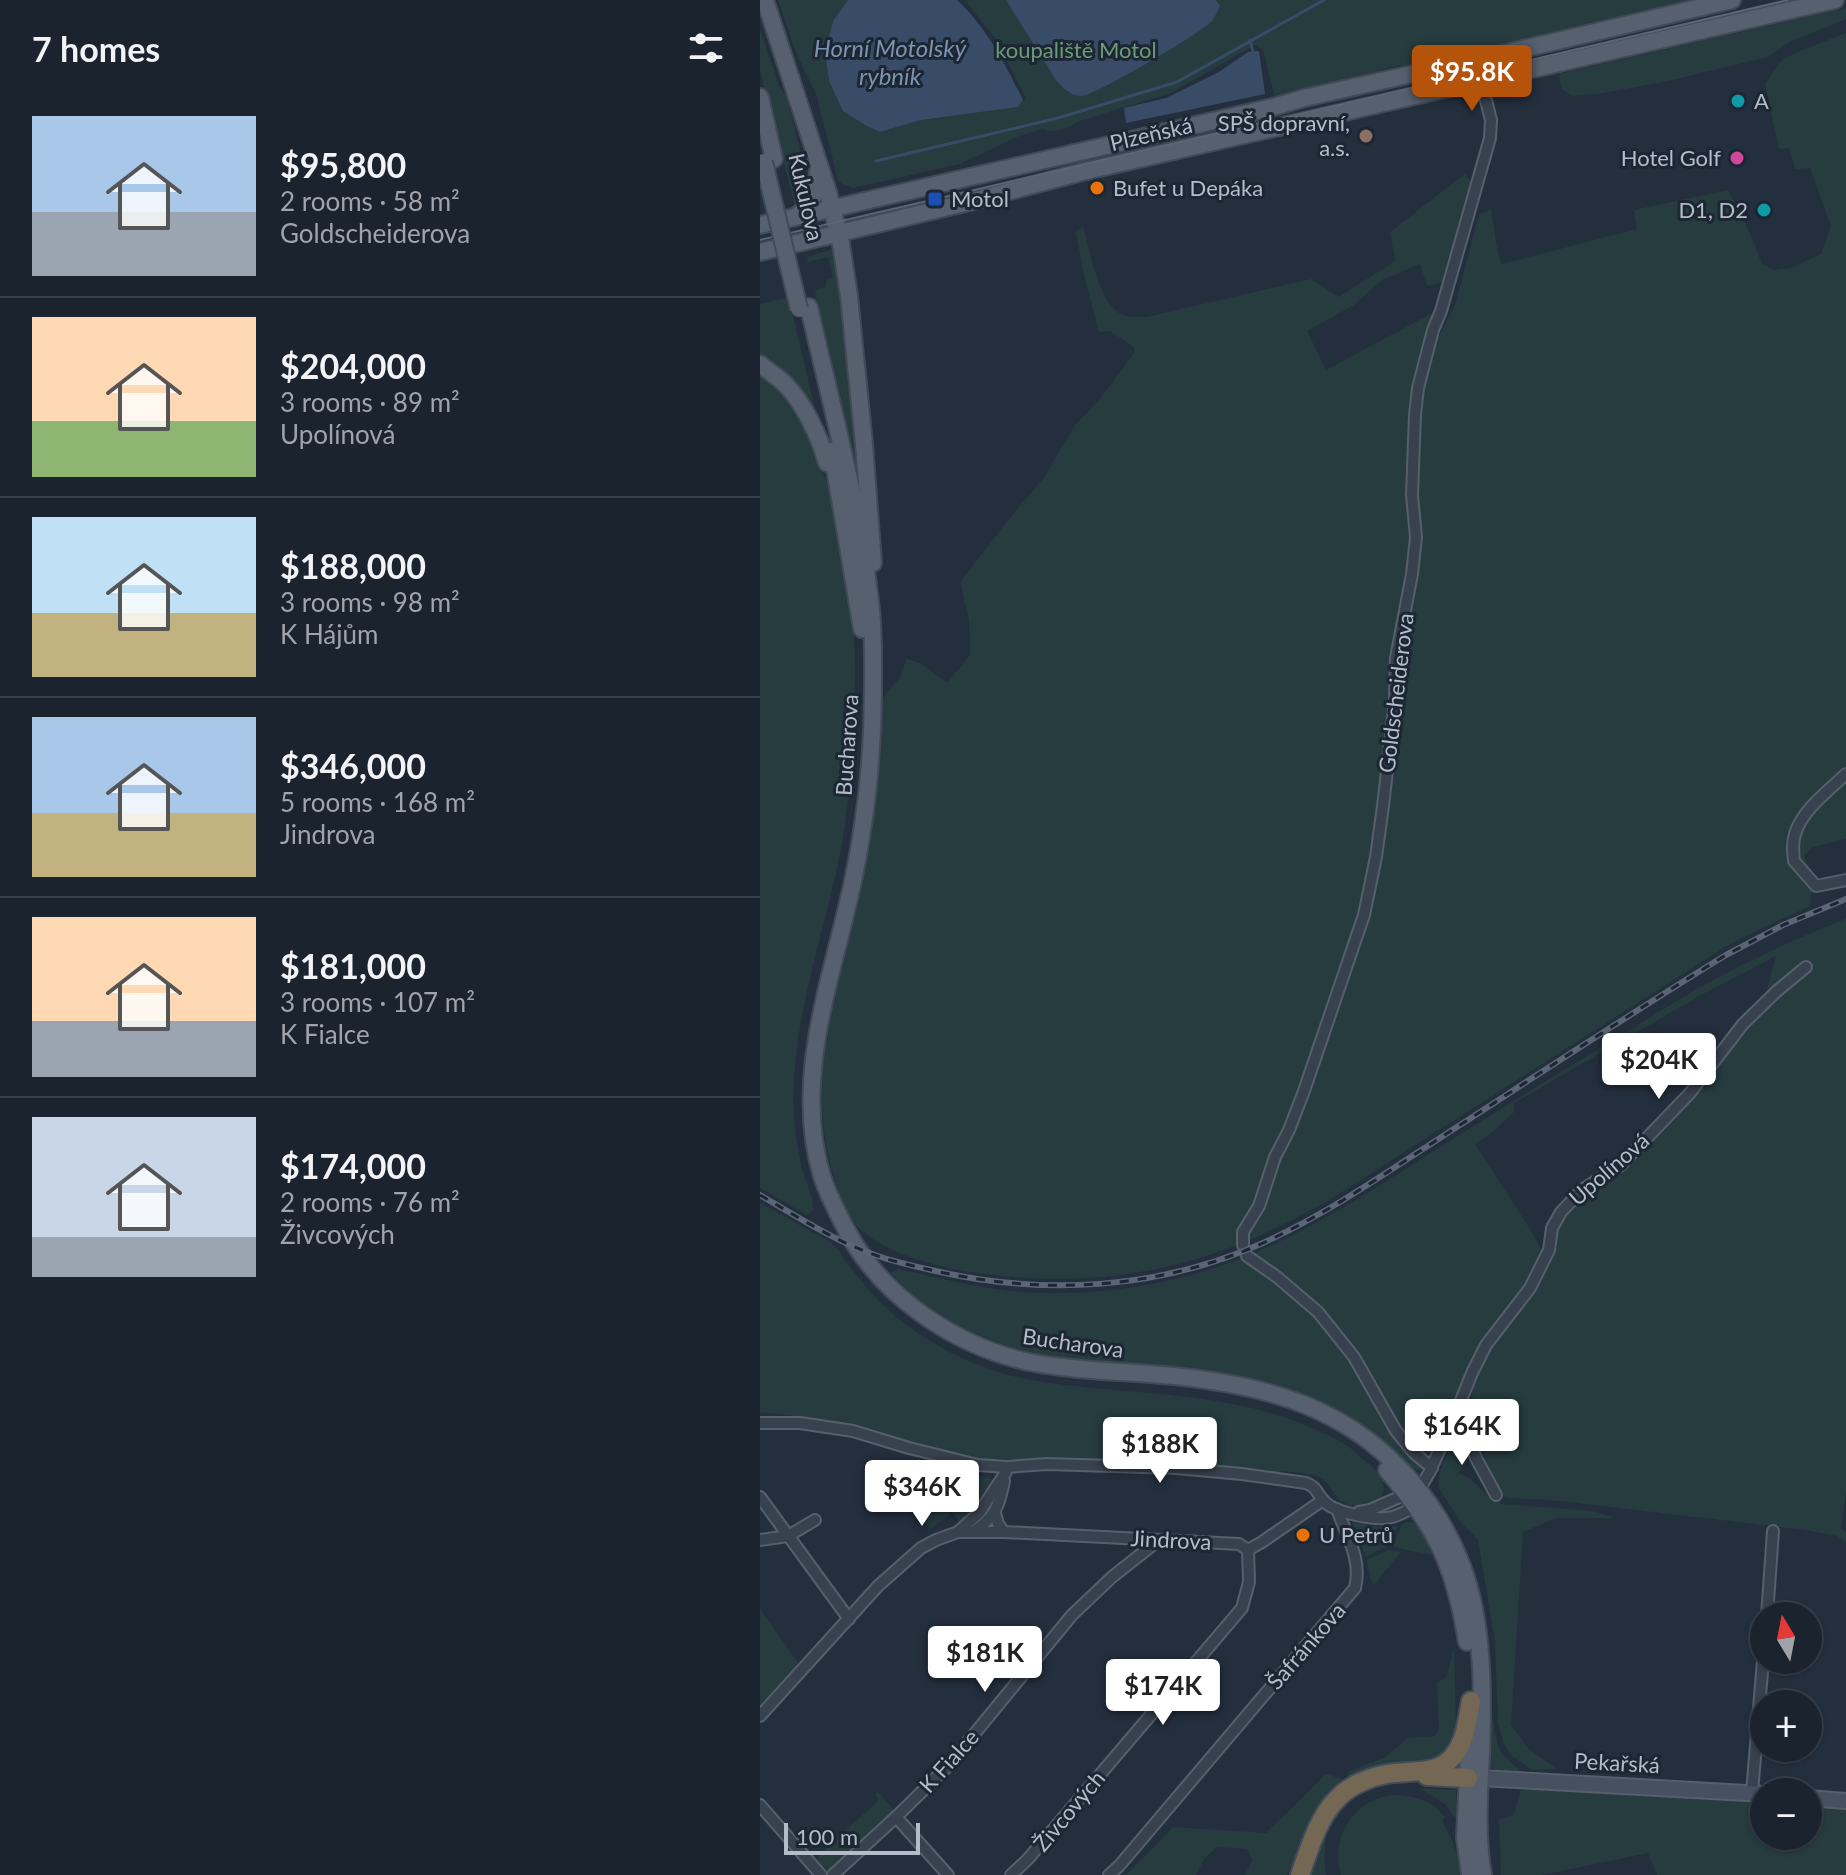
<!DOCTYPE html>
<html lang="en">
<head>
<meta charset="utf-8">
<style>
	body { margin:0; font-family:Lato,sans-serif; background:#242b36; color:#f1f3f6; height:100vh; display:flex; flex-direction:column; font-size:30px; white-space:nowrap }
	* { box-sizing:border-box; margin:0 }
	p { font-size:26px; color:#a0a4aa }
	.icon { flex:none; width:44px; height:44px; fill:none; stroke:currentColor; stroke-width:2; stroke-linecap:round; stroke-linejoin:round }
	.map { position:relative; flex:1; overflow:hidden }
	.side { display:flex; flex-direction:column; background:#1b232e; width:760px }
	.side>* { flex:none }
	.needle { width:52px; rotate:350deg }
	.tools { position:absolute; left:990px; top:1602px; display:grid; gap:16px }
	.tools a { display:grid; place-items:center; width:72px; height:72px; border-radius:50%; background:#1b232e; box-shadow:0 2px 6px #0004,0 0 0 2px #39404a; font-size:40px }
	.scale { position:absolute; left:24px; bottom:20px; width:136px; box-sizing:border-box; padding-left:8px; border:4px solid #b4bcc9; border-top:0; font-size:22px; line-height:28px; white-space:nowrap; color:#b4bcc9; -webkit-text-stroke:6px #1d2633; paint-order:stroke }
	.price { position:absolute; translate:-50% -68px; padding:0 18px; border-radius:8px; background:#fff; color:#222; font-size:26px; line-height:52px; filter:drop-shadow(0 2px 4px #0008) }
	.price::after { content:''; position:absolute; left:50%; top:48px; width:24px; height:18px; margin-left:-12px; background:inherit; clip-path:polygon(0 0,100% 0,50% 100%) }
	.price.on { background:#b45309; color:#fff }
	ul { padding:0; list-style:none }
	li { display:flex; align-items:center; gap:24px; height:200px; padding:0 32px }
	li+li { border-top:2px solid #39404a }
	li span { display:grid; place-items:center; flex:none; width:224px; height:160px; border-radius:0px; color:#555 }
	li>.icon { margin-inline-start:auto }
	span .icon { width:96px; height:96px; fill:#fffc; stroke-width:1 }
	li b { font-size:34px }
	h2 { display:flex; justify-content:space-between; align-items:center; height:96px; padding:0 32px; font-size:34px }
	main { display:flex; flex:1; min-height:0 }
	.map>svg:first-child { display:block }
	.green { fill:#263c3f; fill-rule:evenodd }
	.water { fill:#394c67 }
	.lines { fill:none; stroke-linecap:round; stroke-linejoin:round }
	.stream { stroke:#394c67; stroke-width:3 }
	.street-casing { stroke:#565f6c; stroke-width:14 }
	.secondary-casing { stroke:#565f6c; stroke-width:18 }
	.primary-casing { stroke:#414a57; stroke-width:20 }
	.highway-casing { stroke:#434c59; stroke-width:22 }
	.street { stroke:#38414e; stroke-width:10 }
	.secondary { stroke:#465061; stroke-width:14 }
	.primary { stroke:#56606e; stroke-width:16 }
	.highway { stroke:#746855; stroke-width:18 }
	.tram { stroke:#5a6575; stroke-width:2 }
	.rail-casing { stroke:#5a6575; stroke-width:6 }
	.rail { stroke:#1d2633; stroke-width:3; stroke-dasharray:9; stroke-linecap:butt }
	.primary-bridge-casing { stroke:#414a57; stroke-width:20; stroke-linecap:butt }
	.primary-bridge { stroke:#56606e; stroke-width:16 }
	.culture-dot { fill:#0f9aa8; stroke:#1d2633; stroke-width:3 }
	.education-dot { fill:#8d6e63; stroke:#1d2633; stroke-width:3 }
	.hotel-dot { fill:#d1479c; stroke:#1d2633; stroke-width:3 }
	.food-dot { fill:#e8710a; stroke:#1d2633; stroke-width:3 }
	.transit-dot { fill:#1a4fb4; stroke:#1d2633; stroke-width:3 }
	.labels { text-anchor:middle; stroke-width:6; stroke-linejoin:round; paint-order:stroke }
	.park-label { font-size:22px; fill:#6b9a76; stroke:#1d2633 }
	.poi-label { font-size:22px; fill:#b4bcc9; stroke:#1d2633; text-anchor:start }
	.street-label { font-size:22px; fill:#b4bcc9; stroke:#1d2633 }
	.water-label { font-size:24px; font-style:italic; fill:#7c92b1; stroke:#1d2633 }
</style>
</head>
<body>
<main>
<section class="side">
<h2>7 homes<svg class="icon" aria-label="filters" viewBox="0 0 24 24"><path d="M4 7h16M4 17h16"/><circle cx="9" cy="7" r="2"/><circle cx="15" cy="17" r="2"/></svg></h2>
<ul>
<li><span style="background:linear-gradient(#a9c7e8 60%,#9aa5b1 0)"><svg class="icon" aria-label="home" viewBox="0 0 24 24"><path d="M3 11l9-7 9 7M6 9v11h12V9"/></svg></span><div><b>$95,800</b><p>2 rooms · 58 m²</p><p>Goldscheiderova</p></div></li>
<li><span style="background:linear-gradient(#ffd9b3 65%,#8fb573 0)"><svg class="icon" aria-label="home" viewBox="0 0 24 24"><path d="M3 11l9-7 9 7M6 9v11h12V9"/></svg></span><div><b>$204,000</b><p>3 rooms · 89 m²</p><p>Upolínová</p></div></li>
<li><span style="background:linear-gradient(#bfe0f5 60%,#c2b280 0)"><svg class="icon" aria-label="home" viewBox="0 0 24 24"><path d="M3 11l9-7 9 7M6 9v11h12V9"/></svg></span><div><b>$188,000</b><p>3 rooms · 98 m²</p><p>K Hájům</p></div></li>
<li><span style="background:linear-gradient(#a9c7e8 60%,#c2b280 0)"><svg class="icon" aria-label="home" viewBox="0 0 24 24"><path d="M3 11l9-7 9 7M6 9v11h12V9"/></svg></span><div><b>$346,000</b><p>5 rooms · 168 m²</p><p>Jindrova</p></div></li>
<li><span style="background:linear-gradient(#ffd9b3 65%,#9aa5b1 0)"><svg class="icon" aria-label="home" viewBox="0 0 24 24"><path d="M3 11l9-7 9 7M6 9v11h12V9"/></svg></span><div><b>$181,000</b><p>3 rooms · 107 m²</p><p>K Fialce</p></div></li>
<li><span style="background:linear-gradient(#c9d6e8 75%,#9aa5b1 0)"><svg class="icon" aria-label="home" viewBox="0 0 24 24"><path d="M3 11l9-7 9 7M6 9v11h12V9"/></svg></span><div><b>$174,000</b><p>2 rooms · 76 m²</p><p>Živcových</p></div></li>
</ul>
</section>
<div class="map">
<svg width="1086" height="1875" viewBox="0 0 1086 1875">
	<rect width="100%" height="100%" fill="#242f3e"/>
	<!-- green -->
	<g class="green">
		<path d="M18,0H88L73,21L65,51L69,81L120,132L161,120L258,107L266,98L235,38L205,0H937L650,65H640L515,97L503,50L495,45L411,93L319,121C309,128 294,134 283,129L261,135L200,164L93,188L82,184L78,180L56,94L36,53Z"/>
		<polygon points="1086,8 1086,19 1030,42 1008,57 908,81 843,93 813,96 803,90 801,86 799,74"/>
		<polygon points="0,29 19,85 27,98 50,187 42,201 35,207 23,158 20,158 0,70"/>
		<path d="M1086,33V839L1053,847L1044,856L1053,876L1050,906L992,933L962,949L568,1201C462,1261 366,1288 243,1276C198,1272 129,1259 97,1226C88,1216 82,1201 78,1188C62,1146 59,1101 64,1057C66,1045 69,1033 70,1021C79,949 101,879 113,807C117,785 120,764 121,741C122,730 119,709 123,699C126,690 137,684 141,675C144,670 145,663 146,658L162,664L187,683L210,655L209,620L200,582L257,509L283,479L315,425L339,400L374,353L375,348L350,331L339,332L323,271L316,231L323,227C330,250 338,302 361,314C369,318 378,317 387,317L551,279L579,297L635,261L630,232L705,174L711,182L684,282L667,286L660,264L622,280L594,305L547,331L566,370L674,312L656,387L658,406L673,348L695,305L719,214L731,210L738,254L742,264L877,229L874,210L968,190L989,231L1002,264L1014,270L1031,268L1061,254L1071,226L1050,168L1035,169L1029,148L1019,149L1005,84L1021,61L1035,53Z"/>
		<polygon points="78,247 105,525 55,305 58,304 55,292 58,289 65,287 67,280 73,278 68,257 48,262 47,257"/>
		<polygon points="26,298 30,311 32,311 55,409 53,411 18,368 0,355 0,304"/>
		<path d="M0,375L21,391L43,425L54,448L60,468L68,483C77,526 86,570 92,614C95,634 95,654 95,674C95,733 91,792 81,849C66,926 38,1002 34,1080C32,1108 35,1137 41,1164C44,1180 54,1195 53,1211L47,1215L0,1188Z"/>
		<path d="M1086,919V1492L1081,1528L1086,1532V1542L1077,1536L1046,1530L791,1500L750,1498L741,1496L722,1452L710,1411L714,1382L721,1359L714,1354L691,1408L660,1471C644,1467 635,1451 622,1441C599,1422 571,1405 543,1395C507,1383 467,1375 430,1370C385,1365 340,1365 296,1357C234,1347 173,1320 131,1273L139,1269C171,1276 202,1284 234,1289C294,1297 356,1293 415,1279C515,1256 599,1198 685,1144C743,1107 801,1072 860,1036C890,1018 918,999 948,983C992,959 1039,937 1086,919ZM1016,956L1005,995L974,1026L926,1092L864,1157L788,1228L785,1254L783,1253L770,1229L715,1144L730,1134L754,1112V1103L941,995Z"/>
		<path d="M0,1203C17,1212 36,1223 52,1232C60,1236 70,1241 77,1248C81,1252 83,1259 87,1263C97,1276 107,1289 118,1300C159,1341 215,1370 271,1380C363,1396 458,1389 545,1425C560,1432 576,1438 589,1447C593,1450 597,1455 602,1459C613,1467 627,1476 623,1492C618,1511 590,1510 578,1498C572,1492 570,1484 563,1479C552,1472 534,1473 521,1471L520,1474L414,1461L218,1459L139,1440L113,1429L36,1416L0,1412Z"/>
		<path d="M699,1435L703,1439L711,1457L698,1473C716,1479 725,1497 742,1504L832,1511L856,1518H796L763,1532L751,1725L769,1749L797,1769L772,1770L752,1756L743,1742L738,1722L735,1642L718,1539L702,1524L678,1487L680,1470L695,1436Z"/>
		<polygon points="169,1467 230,1478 235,1486 215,1514 200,1523 161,1469"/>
		<polygon points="159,1475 190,1514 170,1529 139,1490"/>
		<polygon points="593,1522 618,1527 637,1526 629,1545 606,1557 593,1526"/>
		<polygon points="648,1522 657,1523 662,1531 672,1555 633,1547 642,1524"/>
		<polygon points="628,1550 641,1552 614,1585 610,1578 607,1560"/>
		<polygon points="0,1609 40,1665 0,1709"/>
		<path d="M727,1645C729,1668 731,1735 741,1752C747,1762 758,1766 763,1774L738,1772L727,1764L726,1646Z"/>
		<polygon points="694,1646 696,1728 695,1738 684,1761 620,1768 545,1837 527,1875 485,1875 492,1860 487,1849 457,1847 444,1859 436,1875 366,1875 413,1827 506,1833 566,1774 586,1780 589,1771 624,1758 648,1738 674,1736 679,1730 677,1683 687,1677"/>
		<polygon points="762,1784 1004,1801 1004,1836 1048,1836 1048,1804 1086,1807 1086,1875 897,1875 888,1853 782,1875 741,1875 739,1820 754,1815"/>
		<polygon points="659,1788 696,1790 696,1805 699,1806 698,1816 695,1818 685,1804"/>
		<polygon points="118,1792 134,1810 70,1869 65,1868 58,1861 59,1855 119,1800 115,1795"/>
		<path d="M631,1795C653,1795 671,1800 685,1817L682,1820L694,1845L702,1875H581C570,1838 593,1801 631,1795Z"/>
		<polygon points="564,1829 567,1830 564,1856 566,1875 547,1875"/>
	</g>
	<!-- water -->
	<g class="water">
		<path d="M88,0H197C227,28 245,64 263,100L258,107L161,120L120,132L107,126L83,111L69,81L65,51L73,21Z"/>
		<path d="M246,0H456L460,6C457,11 455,18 451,22C437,35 337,95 321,96C311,96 302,87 296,80Z"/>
		<polygon points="499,51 505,94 366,123 364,108 406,98 459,72 488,52"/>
	</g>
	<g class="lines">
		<!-- stream -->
		<g class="stream">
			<polyline points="490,40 493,52"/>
			<polyline points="116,161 298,118 417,82 564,0"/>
		</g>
		<defs>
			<g id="street">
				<path d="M1086,774C1068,791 1042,810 1035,834C1032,843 1033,852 1034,861L1056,886L1086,880"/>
				<polyline points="483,1245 483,1232 499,1206 515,1157 529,1130 544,1091 604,915 616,857 623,806 635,701 636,658 652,574 656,537 652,495 655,415 658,388 673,330 681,311 730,138 731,120 721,81"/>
				<polyline points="487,1256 517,1277 558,1312 594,1357 636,1431 654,1453 672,1468"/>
				<polyline points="693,1420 707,1433 716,1458 736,1495"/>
				<path d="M0,1423H40L93,1431L149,1448L218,1465L247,1467L286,1464L416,1468L482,1474L546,1483C557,1487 557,1494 564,1501C574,1513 617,1521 632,1517C640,1515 648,1510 656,1506L659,1490L669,1473L693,1420L712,1373L726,1345L770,1288L789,1250L792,1228L801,1212L822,1190L861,1165L930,1093L983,1024L1017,991L1046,967"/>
				<polyline points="0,1497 89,1619"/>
				<polyline points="599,1512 610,1510 651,1492"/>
				<polyline points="235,1513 238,1524 244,1532 479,1544 488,1550"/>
				<polyline points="198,1532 219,1513 246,1472"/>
				<path d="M213,1532C235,1517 239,1507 244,1481"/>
				<polyline points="0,1540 28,1536 55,1520"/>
				<polyline points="488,1550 502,1542 563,1500"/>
				<polyline points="1007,1616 1013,1531"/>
				<polyline points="0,1716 118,1586 161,1548 176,1540 198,1532 244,1532"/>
				<polyline points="992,1793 1004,1648"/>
				<polyline points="0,1805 61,1875"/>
				<polyline points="136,1817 188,1875"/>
				<polyline points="73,1875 136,1817 188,1766 312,1615 352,1577 399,1540"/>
				<polyline points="251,1875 268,1859 482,1608 489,1582 488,1550"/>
				<path d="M349,1875L359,1866L595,1588C602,1559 587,1537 577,1509"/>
			</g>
			<g id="secondary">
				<polyline points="720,1778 1004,1794"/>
				<polyline points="1048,1798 1086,1801"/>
			</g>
			<g id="primary">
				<polyline points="5,0 68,192 81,244 89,296 104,444 113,563"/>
				<polyline points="0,97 14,159"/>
				<path d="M36,216C54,205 56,190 58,171"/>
				<path d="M0,225C172,185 345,147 517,106L544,98L729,57L972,0"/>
				<polyline points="0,252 209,202 322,172 1075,0"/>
				<path d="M49,307C71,404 98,502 110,601C114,631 113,662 113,691C113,755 106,819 93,881C73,976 32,1079 62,1176C68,1195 78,1214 87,1231C123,1298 196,1346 269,1362C325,1373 383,1371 439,1379C484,1385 533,1396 573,1418C632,1449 679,1505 702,1566C724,1624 723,1695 721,1755C719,1795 716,1835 723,1875"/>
				<path d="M0,364C8,371 18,377 25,384C44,403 60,438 67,463"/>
				<polyline points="72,451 102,629"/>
				<path d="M627,1470C677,1528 695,1567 707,1642"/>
				<polyline points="710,1729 705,1838 710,1875"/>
			</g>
			<g id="highway">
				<polyline points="667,1776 708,1778"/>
				<path d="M540,1875C549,1850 558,1817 578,1798C590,1785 610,1777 627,1774C658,1769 686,1778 701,1743C707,1731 708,1715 711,1701"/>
			</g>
		</defs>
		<!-- street casing -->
		<use href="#street" class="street-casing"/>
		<!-- secondary casing -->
		<use href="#secondary" class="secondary-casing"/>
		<!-- primary casing -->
		<use href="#primary" class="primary-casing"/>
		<!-- highway casing -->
		<use href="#highway" class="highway-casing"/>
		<!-- street -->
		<use href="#street" class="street"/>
		<!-- secondary -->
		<use href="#secondary" class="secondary"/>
		<!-- primary -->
		<use href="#primary" class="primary"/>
		<!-- highway -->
		<use href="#highway" class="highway"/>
		<!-- tram -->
		<polyline class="tram" points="0,240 1028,0"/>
		<defs>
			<path id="rail" d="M0,1195C38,1217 76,1242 118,1256C135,1262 154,1266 171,1270C283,1296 397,1290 503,1243C573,1211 636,1166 700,1125C788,1068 876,1010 966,955L1023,925L1086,899"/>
		</defs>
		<!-- rail casing -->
		<use href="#rail" class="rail-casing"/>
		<!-- rail -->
		<use href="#rail" class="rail"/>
		<defs>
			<polyline id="primary-bridge" points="4,162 39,309"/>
		</defs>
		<!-- primary-bridge casing -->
		<use href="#primary-bridge" class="primary-bridge-casing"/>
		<!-- primary-bridge -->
		<use href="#primary-bridge" class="primary-bridge"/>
	</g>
	<!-- markers -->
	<g class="culture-dot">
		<circle cx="978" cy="101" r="8"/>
		<circle cx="1004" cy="210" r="8"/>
	</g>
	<circle class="education-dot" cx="606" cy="136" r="8"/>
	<circle class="hotel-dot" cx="977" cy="158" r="8"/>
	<g class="food-dot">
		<circle cx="337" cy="188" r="8"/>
		<circle cx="543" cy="1535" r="8"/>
	</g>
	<rect class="transit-dot" x="167" y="191" width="16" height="16" rx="4"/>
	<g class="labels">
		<!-- park labels -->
		<g class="park-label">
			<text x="316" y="58">koupaliště Motol</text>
		</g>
		<!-- poi labels -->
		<g class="poi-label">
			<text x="994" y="109">A</text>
			<text x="590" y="131" text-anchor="end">SPŠ dopravní,<tspan x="590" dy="25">a.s.</tspan></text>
			<text x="961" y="166" text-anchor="end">Hotel Golf</text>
			<text x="353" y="196">Bufet u Depáka</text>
			<text x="191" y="207">Motol</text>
			<text x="988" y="218" text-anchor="end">D1, D2</text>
			<text x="559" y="1543">U Petrů</text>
		</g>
		<!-- street labels -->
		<g class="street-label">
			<text transform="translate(391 134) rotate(-13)" y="8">Plzeňská</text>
			<text transform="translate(46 197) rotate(77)" y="8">Kukulova</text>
			<text transform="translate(636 693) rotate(-83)" y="8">Goldscheiderova</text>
			<text transform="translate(87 745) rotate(-86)" y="8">Bucharova</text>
			<text transform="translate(849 1169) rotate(-41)" y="8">Upolínová</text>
			<text transform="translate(313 1343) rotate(8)" y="8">Bucharova</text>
			<text transform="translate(411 1540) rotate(3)" y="8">Jindrova</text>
			<text transform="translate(546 1646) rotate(-49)" y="8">Šafránkova</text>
			<text transform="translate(189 1761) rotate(-48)" y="8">K Fialce</text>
			<text transform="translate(857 1763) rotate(3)" y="8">Pekařská</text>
			<text transform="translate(309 1811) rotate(-50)" y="8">Živcových</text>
		</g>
		<!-- water labels -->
		<g class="water-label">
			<text x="130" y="57">Horní Motolský<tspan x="130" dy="28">rybník</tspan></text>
		</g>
	</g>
</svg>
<div class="tools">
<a><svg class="needle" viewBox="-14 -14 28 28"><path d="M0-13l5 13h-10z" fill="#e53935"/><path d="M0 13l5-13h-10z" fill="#a0a4aa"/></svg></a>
<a>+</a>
<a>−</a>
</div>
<div class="scale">100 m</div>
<b class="price on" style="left:712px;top:113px">$95.8K</b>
<b class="price" style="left:899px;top:1101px">$204K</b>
<b class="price" style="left:702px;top:1467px">$164K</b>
<b class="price" style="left:400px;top:1485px">$188K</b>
<b class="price" style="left:162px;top:1528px">$346K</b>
<b class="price" style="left:225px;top:1694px">$181K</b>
<b class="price" style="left:403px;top:1727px">$174K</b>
</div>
</main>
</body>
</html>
